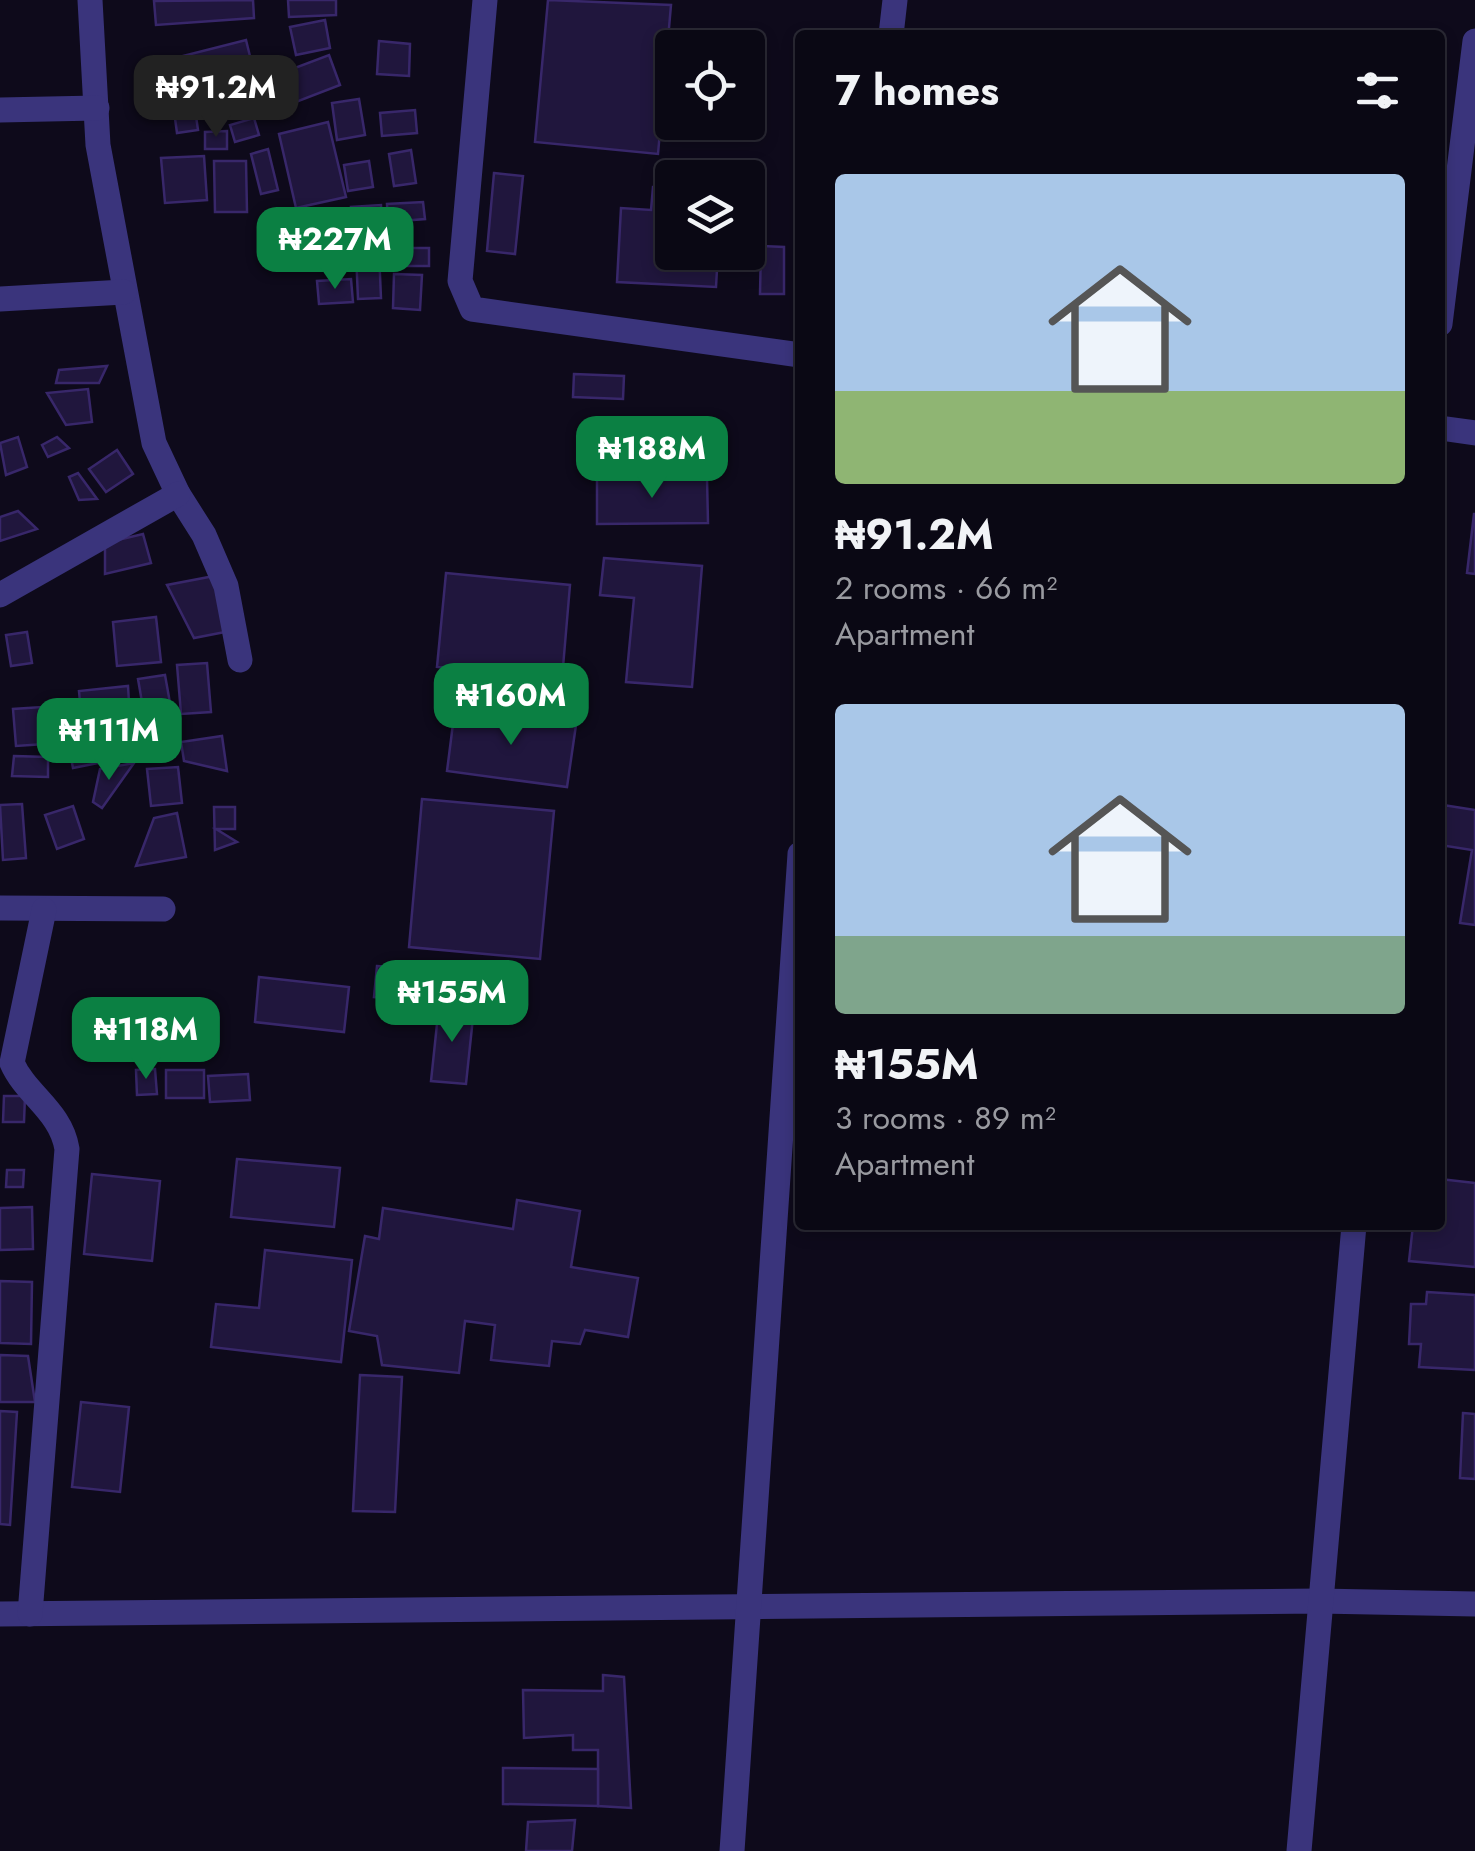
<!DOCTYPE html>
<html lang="en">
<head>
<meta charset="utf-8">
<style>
	body { margin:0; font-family:Jost,sans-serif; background:#181622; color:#f1f3f6; height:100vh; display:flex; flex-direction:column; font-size:38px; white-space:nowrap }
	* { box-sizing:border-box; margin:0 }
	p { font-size:32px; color:#999aa0 }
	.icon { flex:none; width:55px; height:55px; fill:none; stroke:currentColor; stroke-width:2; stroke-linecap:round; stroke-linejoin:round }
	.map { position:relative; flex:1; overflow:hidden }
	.details { position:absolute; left:795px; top:30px; width:650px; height:1200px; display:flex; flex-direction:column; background:#0a0814; border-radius:10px; box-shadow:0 5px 15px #0003,0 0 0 2px #2a2934 }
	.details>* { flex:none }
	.buttons { position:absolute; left:655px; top:30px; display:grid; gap:20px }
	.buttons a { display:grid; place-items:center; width:110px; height:110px; border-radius:10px; background:#0a0814; box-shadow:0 5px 15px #0003,0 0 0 2px #2a2934; font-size:50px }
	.price { position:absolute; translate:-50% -85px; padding:0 22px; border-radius:20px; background:#0b8043; color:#fff; font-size:32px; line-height:65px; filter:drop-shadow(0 2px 5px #0008) }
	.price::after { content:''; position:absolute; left:50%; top:60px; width:30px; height:22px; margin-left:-15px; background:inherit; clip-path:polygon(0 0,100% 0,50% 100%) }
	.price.selected { background:#222; color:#fff }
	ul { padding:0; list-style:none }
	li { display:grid; align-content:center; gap:20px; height:530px; padding:0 40px }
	li span { display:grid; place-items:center; height:310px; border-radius:10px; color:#555 }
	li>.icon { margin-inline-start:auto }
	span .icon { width:180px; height:180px; fill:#fffc; stroke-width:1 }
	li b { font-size:42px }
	h2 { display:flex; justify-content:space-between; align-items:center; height:120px; padding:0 40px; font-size:42px }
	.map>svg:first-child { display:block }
	.building { fill:#20163d; stroke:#38276a; stroke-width:2.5 }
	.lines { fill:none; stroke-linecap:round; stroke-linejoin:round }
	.minor { stroke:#3a347c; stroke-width:25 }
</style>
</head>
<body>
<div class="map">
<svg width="1475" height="1851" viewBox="0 0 1475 1851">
	<rect width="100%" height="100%" fill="#0e0a1b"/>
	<!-- building -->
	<g class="building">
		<polygon points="253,0 254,18 156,25 154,1"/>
		<polygon points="288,0 336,0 336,15 289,17"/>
		<polygon points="548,0 671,5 658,154 535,142"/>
		<polygon points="325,20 330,48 296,55 290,27"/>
		<polygon points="246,40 258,89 211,101 179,57"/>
		<polygon points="379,41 410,44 409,76 377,74"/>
		<polygon points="329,55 340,85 283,107 271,77"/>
		<polygon points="152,69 174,70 173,85 151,83"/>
		<polygon points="359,99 365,135 337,140 332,103"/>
		<polygon points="195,109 198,130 177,133 174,111"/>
		<polygon points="415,110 417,133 382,136 380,113"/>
		<polygon points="254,118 259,135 235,142 230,125"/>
		<polygon points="328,122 346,197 296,208 279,134"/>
		<polygon points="227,131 227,149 205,149 205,132"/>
		<polygon points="268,149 278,190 261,194 251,154"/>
		<polygon points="411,150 416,183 394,186 389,154"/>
		<polygon points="204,156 207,200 165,203 161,158"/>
		<polygon points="214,161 246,161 247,212 215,212"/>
		<polygon points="369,161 373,187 348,191 344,165"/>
		<polygon points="494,173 523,176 515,254 487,251"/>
		<polygon points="653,187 672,188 672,252 718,252 716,287 617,282 621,208 651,210"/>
		<polygon points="423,202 425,219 388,222 387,204"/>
		<polygon points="381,205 383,239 353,240 351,207"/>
		<polygon points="761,246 784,247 784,294 760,294"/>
		<rect x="394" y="248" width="35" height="18"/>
		<polygon points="379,252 381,298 358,299 356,253"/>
		<polygon points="394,274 422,275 420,310 393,308"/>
		<polygon points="351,279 353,302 319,304 317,281"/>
		<polygon points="107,366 99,383 56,383 59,370"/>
		<polygon points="574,374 624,376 623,399 573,397"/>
		<polygon points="88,389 92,422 66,425 47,393"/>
		<polygon points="18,437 27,467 6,475 0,443"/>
		<polygon points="57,437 69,448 48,457 42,445"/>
		<polygon points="117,450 133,474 106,492 89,469"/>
		<polygon points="78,473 97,499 79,500 69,477"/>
		<polygon points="707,478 708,523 597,524 597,479"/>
		<polygon points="18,511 37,529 0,541 0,517"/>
		<polygon points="1474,514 1475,514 1475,574 1467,573"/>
		<polygon points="143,534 151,563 105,574 105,543"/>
		<polygon points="604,558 702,566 692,687 626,682 634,598 600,595"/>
		<polygon points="446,573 570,585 562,679 437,667"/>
		<polygon points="214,576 225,632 194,638 167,585"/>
		<polygon points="156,617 161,662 117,666 113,622"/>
		<polygon points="27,632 32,663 11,666 6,635"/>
		<polygon points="207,663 211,712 181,714 177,665"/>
		<polygon points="165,675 170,703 143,708 138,679"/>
		<polygon points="128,686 130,719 82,724 79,691"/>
		<polygon points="42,707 45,744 16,746 13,709"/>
		<polygon points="455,708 576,725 567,787 447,771"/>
		<polygon points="123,732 128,757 73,768 68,743"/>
		<polygon points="222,736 227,771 184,761 181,742"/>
		<polygon points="14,756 48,757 48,777 12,776"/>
		<polygon points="134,763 102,808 93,802 100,769"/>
		<polygon points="178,767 182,803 151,806 147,769"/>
		<polygon points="422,799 554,811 540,959 409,947"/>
		<polygon points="22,804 26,858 3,860 0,805"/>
		<polygon points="1443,805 1475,810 1475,925 1460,923 1472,850 1440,845"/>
		<polygon points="73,806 84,839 57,849 45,815"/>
		<polygon points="214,807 235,807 235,829 216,829 237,842 215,850"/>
		<polygon points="177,813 186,857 136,866 154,818"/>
		<polygon points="377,966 427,970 425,1001 374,997"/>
		<polygon points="259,977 349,987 344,1032 255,1022"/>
		<polygon points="439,1005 474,1008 466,1084 431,1081"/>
		<polygon points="155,1069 157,1094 137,1095 136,1070"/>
		<rect x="166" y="1070" width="38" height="28"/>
		<polygon points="248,1074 250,1100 210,1102 208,1076"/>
		<polygon points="4,1096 25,1096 24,1122 3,1122"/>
		<polygon points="237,1159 340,1168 334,1227 231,1217"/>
		<polygon points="7,1170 24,1170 23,1187 6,1187"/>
		<polygon points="92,1174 160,1181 152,1261 84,1254"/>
		<polygon points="1440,1179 1475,1183 1475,1267 1409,1261 1413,1225 1440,1225"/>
		<polygon points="517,1200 580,1211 571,1267 638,1278 628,1337 585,1330 580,1344 552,1341 549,1366 491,1360 495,1325 465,1321 459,1373 382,1365 377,1336 349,1331 365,1236 379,1239 383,1208 513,1229"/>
		<polygon points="32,1207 33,1249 0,1250 0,1208"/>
		<polygon points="265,1250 352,1260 341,1362 211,1347 216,1304 259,1308"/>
		<polygon points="0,1281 32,1282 31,1344 0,1343"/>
		<polygon points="1427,1292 1475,1295 1475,1370 1419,1367 1421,1344 1409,1344 1411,1304 1426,1304"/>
		<polygon points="0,1355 28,1356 35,1402 0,1402"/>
		<polygon points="360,1375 402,1377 395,1512 353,1511"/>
		<polygon points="81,1402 129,1407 120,1492 72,1487"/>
		<polygon points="0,1411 17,1412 10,1525 0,1524"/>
		<polygon points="1463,1413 1475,1414 1475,1479 1460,1478"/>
		<polygon points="603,1675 624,1677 631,1808 598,1806 598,1750 573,1750 573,1735 524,1738 523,1690 603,1691"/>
		<polygon points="503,1768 598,1769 598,1806 503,1804"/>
		<polygon points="575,1820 572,1851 526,1851 528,1822"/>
	</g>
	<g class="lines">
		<!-- minor -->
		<g class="minor">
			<polyline points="90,0 98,145 154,443 178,494 204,535 226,586 240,660"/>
			<polyline points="485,0 460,281 472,309 800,355"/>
			<polyline points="891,35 895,0"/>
			<polyline points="0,110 97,108"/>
			<polyline points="0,299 124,292"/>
			<polyline points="1440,324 1475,41"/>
			<polyline points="1440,428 1475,433"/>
			<polyline points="0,595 178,494"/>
			<polyline points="0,908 163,909"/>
			<polyline points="0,1614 1319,1601 1475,1604"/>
			<path d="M30,1614L67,1149C61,1111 26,1095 12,1063L44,910"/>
			<polyline points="732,1851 800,854"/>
			<polyline points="1299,1851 1354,1225"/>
		</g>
	</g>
</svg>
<div class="buttons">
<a><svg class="icon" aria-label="locate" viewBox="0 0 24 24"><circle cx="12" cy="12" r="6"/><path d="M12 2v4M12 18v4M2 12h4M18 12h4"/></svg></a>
<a><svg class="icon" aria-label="layers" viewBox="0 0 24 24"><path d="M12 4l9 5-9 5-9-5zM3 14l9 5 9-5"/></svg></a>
</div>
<b class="price selected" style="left:216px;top:140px">₦91.2M</b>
<b class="price" style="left:335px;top:292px">₦227M</b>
<b class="price" style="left:652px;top:501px">₦188M</b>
<b class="price" style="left:511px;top:748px">₦160M</b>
<b class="price" style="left:109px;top:783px">₦111M</b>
<b class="price" style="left:452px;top:1045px">₦155M</b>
<b class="price" style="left:146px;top:1082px">₦118M</b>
<section class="details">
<h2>7 homes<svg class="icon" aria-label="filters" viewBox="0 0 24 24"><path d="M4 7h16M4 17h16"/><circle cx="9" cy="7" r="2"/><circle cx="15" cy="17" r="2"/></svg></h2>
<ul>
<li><span style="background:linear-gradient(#a9c7e8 70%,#8fb573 0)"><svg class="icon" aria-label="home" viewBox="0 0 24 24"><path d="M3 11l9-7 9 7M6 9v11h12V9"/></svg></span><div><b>₦91.2M</b><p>2 rooms · 66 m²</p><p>Apartment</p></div></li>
<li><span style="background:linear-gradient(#a9c7e8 75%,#7fa58c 0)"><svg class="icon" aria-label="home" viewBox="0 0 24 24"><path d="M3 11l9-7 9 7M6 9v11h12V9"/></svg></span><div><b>₦155M</b><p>3 rooms · 89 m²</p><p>Apartment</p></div></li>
</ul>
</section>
</div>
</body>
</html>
